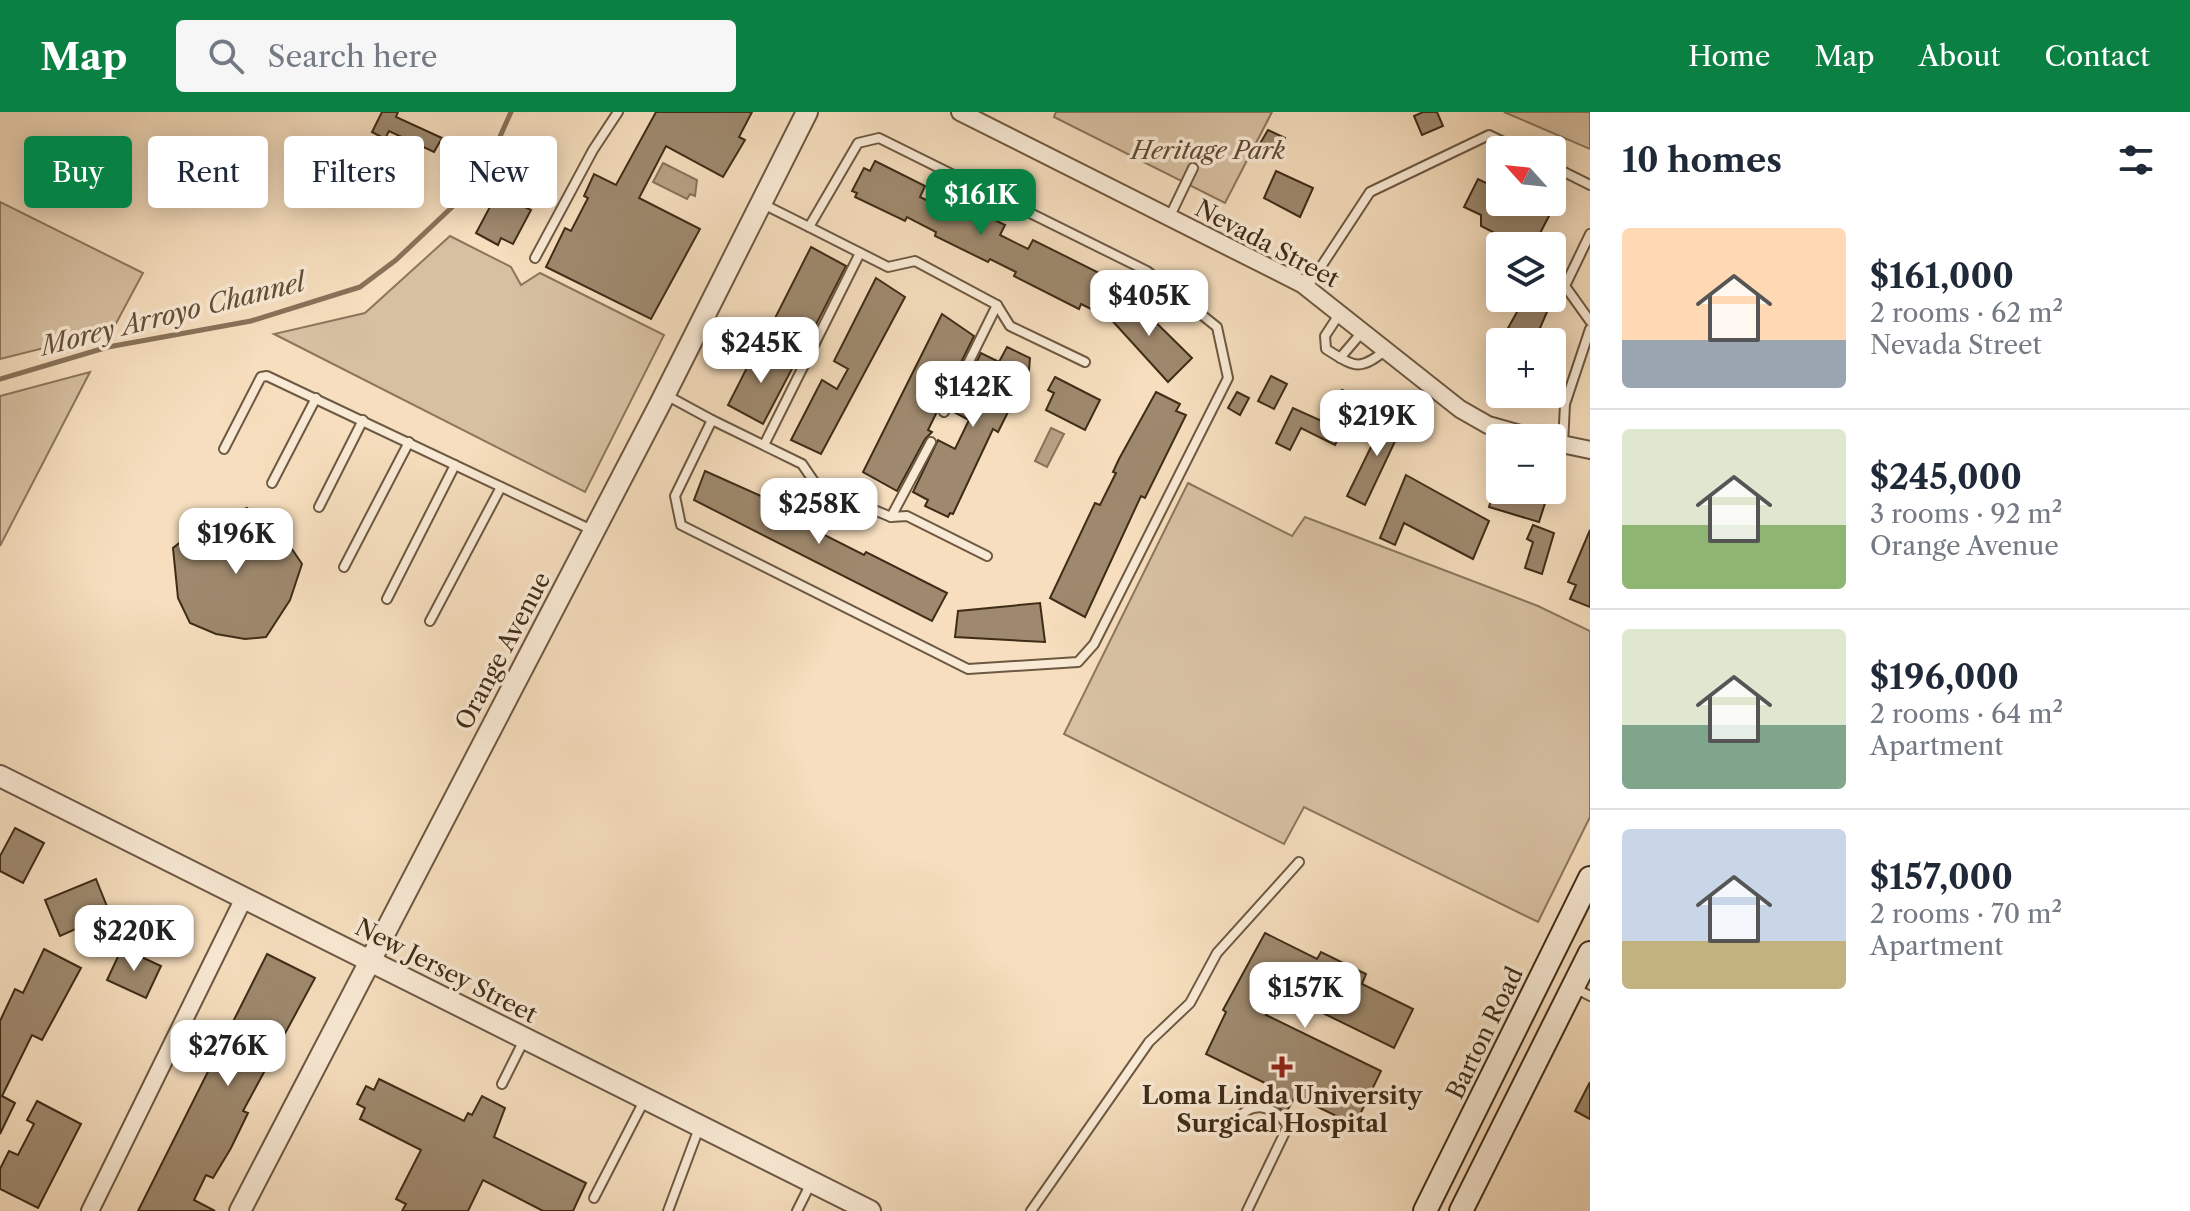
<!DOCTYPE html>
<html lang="en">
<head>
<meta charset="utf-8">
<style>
	body { margin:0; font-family:"Libre Caslon Text",serif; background:#f6f6f7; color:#1f2937; height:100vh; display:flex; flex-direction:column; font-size:30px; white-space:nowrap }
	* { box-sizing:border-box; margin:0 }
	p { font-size:26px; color:#747a83 }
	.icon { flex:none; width:44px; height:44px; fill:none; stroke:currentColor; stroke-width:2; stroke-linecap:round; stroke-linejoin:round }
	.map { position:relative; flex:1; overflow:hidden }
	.details { display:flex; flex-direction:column; background:#fff; width:600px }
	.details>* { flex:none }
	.top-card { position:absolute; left:24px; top:24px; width:760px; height:72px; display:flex; gap:16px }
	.needle { width:52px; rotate:297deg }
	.controls { position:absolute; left:1486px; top:24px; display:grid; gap:16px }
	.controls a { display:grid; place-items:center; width:80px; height:80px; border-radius:8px; background:#fff; box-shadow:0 4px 20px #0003; font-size:40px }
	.price { position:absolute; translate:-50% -68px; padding:0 18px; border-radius:16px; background:#fff; color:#222; font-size:26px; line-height:52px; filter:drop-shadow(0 2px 4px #0008) }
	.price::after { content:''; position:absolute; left:50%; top:48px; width:24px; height:18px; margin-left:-12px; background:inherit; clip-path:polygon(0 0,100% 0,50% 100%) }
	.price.active { background:#0b8043; color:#fff }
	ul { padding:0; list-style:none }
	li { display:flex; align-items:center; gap:24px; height:200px; padding:0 32px }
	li+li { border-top:2px solid #e0e1e3 }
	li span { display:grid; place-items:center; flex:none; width:224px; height:160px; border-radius:8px; color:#555 }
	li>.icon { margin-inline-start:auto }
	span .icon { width:96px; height:96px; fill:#fffc; stroke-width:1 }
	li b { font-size:34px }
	h2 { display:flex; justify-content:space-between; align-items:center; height:96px; padding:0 32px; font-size:34px }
	.chip { padding:0 28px; border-radius:8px; background:#fff; box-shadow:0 4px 20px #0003; font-size:28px; line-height:72px }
	.chip.active { background:#0b8043; color:#fff }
	header { display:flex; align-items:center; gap:48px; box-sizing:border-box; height:112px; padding:0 40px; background:#0b8043; color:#fff }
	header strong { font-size:38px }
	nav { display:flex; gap:44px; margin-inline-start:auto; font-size:28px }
	.search { width:560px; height:72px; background:#f6f6f7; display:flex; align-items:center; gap:20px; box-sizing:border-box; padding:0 28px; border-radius:8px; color:#747a83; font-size:30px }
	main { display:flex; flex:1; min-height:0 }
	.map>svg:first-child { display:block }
	.green { fill:#d7c0a2; stroke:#8b765c; stroke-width:2 }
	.water { fill:#b8a185; stroke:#887259; stroke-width:2 }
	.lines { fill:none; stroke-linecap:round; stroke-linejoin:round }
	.stream { stroke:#887259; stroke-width:5 }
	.building { fill:#9e896e; stroke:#3f2c17; stroke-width:2 }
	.service-casing { stroke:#6d5841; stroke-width:12 }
	.minor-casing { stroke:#6d5841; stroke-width:20 }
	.tertiary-casing { stroke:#6d5841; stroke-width:24 }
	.secondary-casing { stroke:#3f2c17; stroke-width:26 }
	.service { stroke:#f9ead5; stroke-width:8 }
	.minor { stroke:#f9ead5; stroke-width:16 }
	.tertiary { stroke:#f9ead5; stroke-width:20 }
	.secondary { stroke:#f9ead5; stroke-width:22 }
	.poi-dot { fill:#8f2418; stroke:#f9ead5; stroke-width:3 }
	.labels { text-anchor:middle; stroke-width:7; stroke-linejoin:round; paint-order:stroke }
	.park-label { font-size:24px; font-style:italic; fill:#5d4a33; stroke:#f9ead5 }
	.street-label { font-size:24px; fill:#3f2c17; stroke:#f9ead5 }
	.poi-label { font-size:24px; font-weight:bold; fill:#3f2c17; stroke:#f9ead5 }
	.water-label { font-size:26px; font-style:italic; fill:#634f38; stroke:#f9ead5 }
</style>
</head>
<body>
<header>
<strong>Map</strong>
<div class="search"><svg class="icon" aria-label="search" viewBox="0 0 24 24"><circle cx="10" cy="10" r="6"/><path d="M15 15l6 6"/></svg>Search here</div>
<nav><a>Home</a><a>Map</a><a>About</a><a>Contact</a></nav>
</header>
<main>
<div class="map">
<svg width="1590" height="1099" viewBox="0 0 1590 1099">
	<rect width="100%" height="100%" fill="#f6debe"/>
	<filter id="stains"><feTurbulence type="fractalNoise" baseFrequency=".0025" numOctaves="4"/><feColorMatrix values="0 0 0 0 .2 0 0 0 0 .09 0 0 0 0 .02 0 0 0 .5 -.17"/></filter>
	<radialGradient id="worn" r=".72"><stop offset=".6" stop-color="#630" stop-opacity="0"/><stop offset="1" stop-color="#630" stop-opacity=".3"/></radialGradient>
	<!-- green -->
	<g class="green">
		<polygon points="1056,0 1272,0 1225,91 1054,5"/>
		<polygon points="1504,0 1590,0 1590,37"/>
		<polygon points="0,90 143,161 112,219 0,247"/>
		<polygon points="450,124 511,155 521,173 540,161 664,223 585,380 274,222 365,201"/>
		<polygon points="90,260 0,434 0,284"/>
		<polygon points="1188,371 1292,424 1305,405 1538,494 1590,519 1590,705 1538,810 1304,695 1284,732 1064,622"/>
	</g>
	<!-- water -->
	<g class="water">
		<polygon points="663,51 697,68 695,84 690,82 687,87 653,70"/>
		<polygon points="1051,316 1064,322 1047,355 1035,349"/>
	</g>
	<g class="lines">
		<!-- stream -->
		<polyline class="stream" points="0,267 108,235 251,209 360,175 396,148 467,81 490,47 511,0"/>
	</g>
	<!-- building -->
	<g class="building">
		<polygon points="382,0 398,0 396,5 442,26 434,40 389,19 385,27 372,20"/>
		<polygon points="656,0 752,0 739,25 745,28 723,65 666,34 639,86 700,117 651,207 546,155 565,116 571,119 588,86 584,84 594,62 616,73"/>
		<polygon points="1423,0 1437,0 1443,14 1422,23 1414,4"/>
		<polygon points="1268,18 1285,26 1275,44 1258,35"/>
		<polygon points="875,49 925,74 920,85 943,96 949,98 954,88 1005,113 1000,123 1028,137 1033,128 1107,165 1091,197 1081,192 1079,197 1014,164 1016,160 990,147 988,150 935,124 936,120 907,105 905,109 855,85 857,81 852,79 864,56 870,59"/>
		<polygon points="1500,54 1500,90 1531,90 1549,104 1535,131 1518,123 1510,129 1481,114 1481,103 1464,95 1478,67 1490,73"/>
		<polygon points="1276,59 1313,76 1300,105 1264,86"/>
		<polygon points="500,76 523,88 521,93 531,98 513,132 501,126 498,133 476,121"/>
		<polygon points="811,135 846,154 806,232 772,212"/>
		<polygon points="876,166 905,185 821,342 791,328 822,268 837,277 848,257 834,249"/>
		<polygon points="1126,181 1192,246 1168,270 1107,203"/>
		<polygon points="1517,186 1553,186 1534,230 1508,216 1517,200 1512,196"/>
		<polygon points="942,202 974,224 928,318 932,320 925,327 897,379 863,360"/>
		<polygon points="758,234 794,253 763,312 728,293"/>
		<polygon points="1007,235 1030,246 1029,258 998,320 993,317 953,402 950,401 948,405 925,394 928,388 913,380 938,328 955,337 969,308 952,299 981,241 999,250"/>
		<polygon points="1271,264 1287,272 1274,297 1258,289"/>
		<polygon points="1055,265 1100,288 1085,318 1046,298 1054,281 1048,278"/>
		<polygon points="1342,278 1363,288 1354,306 1350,304 1335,333 1301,316 1290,338 1276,331 1293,296 1326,311"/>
		<polygon points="1156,280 1180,292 1176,299 1186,303 1145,386 1141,384 1085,505 1050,486 1095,391 1100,393 1116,361 1113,360 1119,347"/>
		<polygon points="1237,280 1249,286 1240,303 1228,296"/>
		<polygon points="1389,298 1406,306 1365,393 1347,384"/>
		<polygon points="705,359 772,389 769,395 864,443 866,440 947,481 932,509 694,388"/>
		<polygon points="1406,363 1489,409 1473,447 1404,411 1395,433 1380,426"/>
		<polygon points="1494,378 1541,378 1539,383 1547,385 1539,410 1489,395"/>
		<polygon points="247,396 281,421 302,452 290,488 266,525 245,527 216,522 190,511 178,486 173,436 199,415"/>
		<polygon points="1533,413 1554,421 1542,462 1525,456 1533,430 1527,427"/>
		<polygon points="1590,418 1590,495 1570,487 1576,473 1568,470"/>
		<polygon points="1040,491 1045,530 955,525 958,499"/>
		<polygon points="15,716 44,731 23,771 0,759 0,744"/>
		<polygon points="96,767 110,802 60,824 45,788"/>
		<polygon points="1265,821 1317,847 1321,840 1366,862 1362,872 1413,897 1394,936 1278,879 1266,903 1381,959 1355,1013 1295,984 1286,1001 1272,991 1259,989 1267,972 1206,942 1226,900 1223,898"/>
		<polygon points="122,836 161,854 146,886 107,868"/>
		<polygon points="44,837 81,856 42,928 32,923 2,984 15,991 0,1022 0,909 15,877 23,881"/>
		<polygon points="267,842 315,866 243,999 248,1001 231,1036 213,1066 206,1063 194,1088 215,1099 138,1099"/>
		<polygon points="379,967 464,1009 468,1001 472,1003 482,984 505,996 494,1025 586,1071 573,1099 543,1099 483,1068 468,1099 402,1099 406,1092 396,1087 421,1038 360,1007 365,996 357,992 366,974 374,978"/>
		<polygon points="1590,970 1590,1007 1575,999"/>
		<polygon points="37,989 81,1012 38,1096 0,1077 0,1057 9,1039 18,1043 34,1012 27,1008"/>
	</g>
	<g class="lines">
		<defs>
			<g id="service">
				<polyline points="1552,54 1590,73"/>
				<polyline points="1169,106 1193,56"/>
				<polyline points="809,115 888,155 915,149 997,193 1010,214 1085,250"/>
				<polyline points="1590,122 1565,174 1590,209"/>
				<polyline points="535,146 593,38 618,0"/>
				<polyline points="1307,176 1370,80 1489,23 1520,38"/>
				<path d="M1340,201L1325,224L1326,237C1355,255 1359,260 1387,237"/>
				<polyline points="1340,246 1363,219"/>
				<polyline points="666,283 712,308 675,384 681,413 968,557 1078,550 1094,532 1228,266 1217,215 1147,159 879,26 858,31 809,115 761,91"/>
				<polyline points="944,300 997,193"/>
				<polyline points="712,308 802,352 817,374 891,405 907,404 987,444"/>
				<polyline points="1563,332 1565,292 1590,217"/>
				<polyline points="764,333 860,141"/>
				<polyline points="224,337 261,265 267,264 594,419"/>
				<polyline points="272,371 316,286"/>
				<polyline points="319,395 363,308"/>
				<polyline points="891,405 931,330"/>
				<polyline points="344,455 409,330"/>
				<polyline points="387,487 455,353"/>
				<polyline points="430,509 501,375"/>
				<polyline points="1573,875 1590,884"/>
				<polyline points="502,972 524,928"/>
				<path d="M1235,1010C1251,988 1273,992 1288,1014L1247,1099"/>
				<polyline points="594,1086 644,989"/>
				<polyline points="668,1099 699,1016"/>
				<polyline points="797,1099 811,1071"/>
				<polyline points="1031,1099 1149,930 1190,891 1217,841 1299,750"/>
			</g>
			<g id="minor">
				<polyline points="960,0 1302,172 1460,297 1488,313 1535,326"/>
				<polyline points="1552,330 1590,338"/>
				<polyline points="90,1099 244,786"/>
			</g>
			<g id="tertiary">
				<polyline points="0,664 870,1099"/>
				<polyline points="240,1099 660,292 807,0"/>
			</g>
			<g id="secondary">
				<polyline points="1425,1099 1590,766"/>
				<polyline points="1461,1099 1590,841"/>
			</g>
		</defs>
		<!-- service casing -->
		<use href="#service" class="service-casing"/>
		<!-- minor casing -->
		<use href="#minor" class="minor-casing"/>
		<!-- tertiary casing -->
		<use href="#tertiary" class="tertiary-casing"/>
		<!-- secondary casing -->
		<use href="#secondary" class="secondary-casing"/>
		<!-- service -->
		<use href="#service" class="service"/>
		<!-- minor -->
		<use href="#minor" class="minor"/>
		<!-- tertiary -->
		<use href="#tertiary" class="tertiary"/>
		<!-- secondary -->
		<use href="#secondary" class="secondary"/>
	</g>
	<!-- markers -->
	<path class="poi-dot" d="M1278 943h8v8h8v8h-8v8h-8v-8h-8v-8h8z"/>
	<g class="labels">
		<!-- park labels -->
		<g class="park-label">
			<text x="1208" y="47">Heritage Park</text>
		</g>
		<!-- street labels -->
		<g class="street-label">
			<text transform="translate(1267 132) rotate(28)" y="8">Nevada Street</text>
			<text transform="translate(503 539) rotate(-62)" y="8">Orange Avenue</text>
			<text transform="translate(446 859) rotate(27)" y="8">New Jersey Street</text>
			<text transform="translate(1485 921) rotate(-64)" y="8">Barton Road</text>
		</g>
		<!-- poi labels -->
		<g class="poi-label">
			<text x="1282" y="992">Loma Linda University<tspan x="1282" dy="28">Surgical Hospital</tspan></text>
		</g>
		<!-- water labels -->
		<g class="water-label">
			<text transform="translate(173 202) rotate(-14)" y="9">Morey Arroyo Channel</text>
		</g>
	</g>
	<rect width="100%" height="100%" filter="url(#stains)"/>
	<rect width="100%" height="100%" fill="url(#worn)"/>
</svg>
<div class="controls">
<a><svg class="needle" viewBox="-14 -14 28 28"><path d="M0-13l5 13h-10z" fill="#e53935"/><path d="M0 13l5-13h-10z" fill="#747a83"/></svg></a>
<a><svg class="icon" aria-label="layers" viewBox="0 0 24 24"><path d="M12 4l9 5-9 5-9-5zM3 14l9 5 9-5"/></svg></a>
<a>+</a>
<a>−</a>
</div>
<b class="price active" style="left:981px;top:125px">$161K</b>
<b class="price" style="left:1149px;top:226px">$405K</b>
<b class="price" style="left:761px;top:273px">$245K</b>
<b class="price" style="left:973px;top:317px">$142K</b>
<b class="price" style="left:1377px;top:346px">$219K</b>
<b class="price" style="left:819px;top:434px">$258K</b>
<b class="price" style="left:236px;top:464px">$196K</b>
<b class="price" style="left:134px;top:861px">$220K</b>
<b class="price" style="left:1305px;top:918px">$157K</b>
<b class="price" style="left:228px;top:976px">$276K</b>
<div class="top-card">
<a class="chip active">Buy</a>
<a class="chip">Rent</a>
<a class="chip">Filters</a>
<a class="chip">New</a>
</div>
</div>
<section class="details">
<h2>10 homes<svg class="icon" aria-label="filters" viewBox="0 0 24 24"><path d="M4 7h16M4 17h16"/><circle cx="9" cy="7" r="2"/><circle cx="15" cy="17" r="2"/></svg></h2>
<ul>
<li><span style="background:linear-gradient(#ffd9b3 70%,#9aa5b1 0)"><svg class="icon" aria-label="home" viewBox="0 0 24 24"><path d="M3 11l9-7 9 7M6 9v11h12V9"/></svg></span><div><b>$161,000</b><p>2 rooms · 62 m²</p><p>Nevada Street</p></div></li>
<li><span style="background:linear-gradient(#dfe7d0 60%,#8fb573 0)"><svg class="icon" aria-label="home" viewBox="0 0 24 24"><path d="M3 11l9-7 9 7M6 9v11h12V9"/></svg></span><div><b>$245,000</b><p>3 rooms · 92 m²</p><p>Orange Avenue</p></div></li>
<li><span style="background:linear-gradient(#dfe7d0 60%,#7fa58c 0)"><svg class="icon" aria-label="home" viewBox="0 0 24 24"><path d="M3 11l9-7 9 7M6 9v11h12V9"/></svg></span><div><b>$196,000</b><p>2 rooms · 64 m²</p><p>Apartment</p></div></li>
<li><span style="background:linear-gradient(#c9d6e8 70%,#c2b280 0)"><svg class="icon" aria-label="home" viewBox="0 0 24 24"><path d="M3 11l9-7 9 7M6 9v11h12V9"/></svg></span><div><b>$157,000</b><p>2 rooms · 70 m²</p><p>Apartment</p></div></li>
</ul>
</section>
</main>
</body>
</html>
